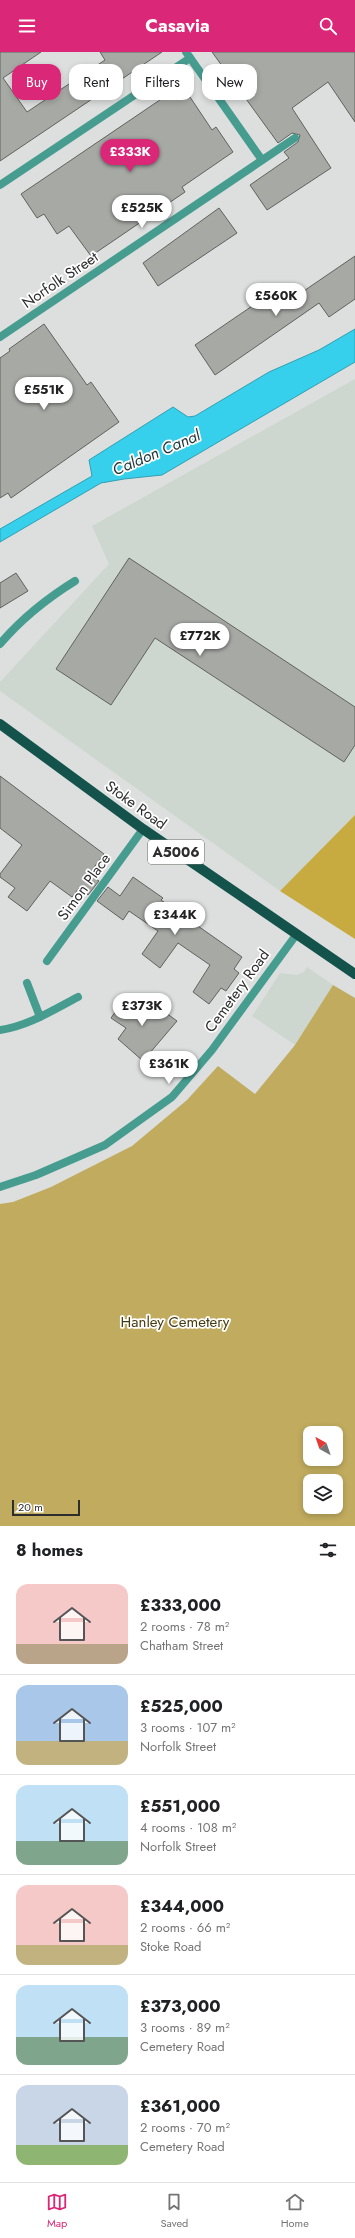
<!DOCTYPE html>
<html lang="en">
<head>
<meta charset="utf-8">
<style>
	body { margin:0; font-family:Jost,sans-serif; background:#f2f2f2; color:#202124; height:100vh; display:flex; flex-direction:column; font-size:15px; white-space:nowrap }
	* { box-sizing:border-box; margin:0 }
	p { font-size:13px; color:#757577 }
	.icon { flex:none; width:22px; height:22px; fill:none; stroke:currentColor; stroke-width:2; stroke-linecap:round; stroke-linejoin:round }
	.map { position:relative; height:1474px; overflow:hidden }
	.panel { display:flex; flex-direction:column; background:#fff; flex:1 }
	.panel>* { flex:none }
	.banner { position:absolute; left:12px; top:12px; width:331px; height:36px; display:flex; gap:8px }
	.needle { width:26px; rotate:320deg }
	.controls { position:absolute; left:303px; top:1374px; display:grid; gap:8px }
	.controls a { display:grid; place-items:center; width:40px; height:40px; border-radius:8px; background:#fff; box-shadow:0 2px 6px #0003; font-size:20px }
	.scale { position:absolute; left:12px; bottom:10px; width:68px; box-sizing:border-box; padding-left:4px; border:2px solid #2c2d2c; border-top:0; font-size:11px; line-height:14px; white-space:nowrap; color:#2c2d2c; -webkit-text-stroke:3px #fff; paint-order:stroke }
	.price { position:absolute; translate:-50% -34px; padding:0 9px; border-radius:14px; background:#fff; color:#222; font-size:13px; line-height:26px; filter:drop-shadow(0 1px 2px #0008) }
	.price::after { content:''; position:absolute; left:50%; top:24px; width:12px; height:9px; margin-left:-6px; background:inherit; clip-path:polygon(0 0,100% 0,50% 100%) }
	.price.active { background:#db2777; color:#fff }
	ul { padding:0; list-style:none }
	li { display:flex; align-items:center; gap:12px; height:100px; padding:0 16px }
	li+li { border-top:1px solid #e0e0e0 }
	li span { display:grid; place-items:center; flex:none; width:112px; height:80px; border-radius:12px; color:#555 }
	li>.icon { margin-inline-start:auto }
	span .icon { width:48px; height:48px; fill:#fffc; stroke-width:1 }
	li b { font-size:17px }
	h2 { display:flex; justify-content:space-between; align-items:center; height:48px; padding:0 16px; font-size:17px }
	.pill { padding:0 14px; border-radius:12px; background:#fff; box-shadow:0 2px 6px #0003; font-size:14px; line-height:36px }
	.pill.active { background:#db2777; color:#fff }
	header { display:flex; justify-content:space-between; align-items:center; height:52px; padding:0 16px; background:#db2777; color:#fff; font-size:18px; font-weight:700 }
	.tabs { display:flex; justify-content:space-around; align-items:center; height:56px; border-top:1px solid #e0e0e0; background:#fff; font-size:11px; color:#757577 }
	.tabs a { display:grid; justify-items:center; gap:2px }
	.tabs .active { color:#db2777 }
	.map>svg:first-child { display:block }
	.built { fill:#cdd7cf }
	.green { fill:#c0ab5e; fill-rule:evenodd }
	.forest { fill:#c7ab40 }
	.water { fill:#36d0ec; stroke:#339fb2 }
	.building { fill:#a7a9a5; stroke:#61625f }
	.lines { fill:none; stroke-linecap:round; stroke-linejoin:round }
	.street { stroke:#479c90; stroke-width:8 }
	.primary { stroke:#13534b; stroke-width:10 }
	.labels { text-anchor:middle; stroke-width:3.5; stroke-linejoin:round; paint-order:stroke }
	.shield { fill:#fff; stroke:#6b6c6b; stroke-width:1 }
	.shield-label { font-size:14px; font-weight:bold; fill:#2c2d2c }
	.street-label { font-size:15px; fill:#2c2d2c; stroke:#fff }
	.park-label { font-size:15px; fill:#473c0f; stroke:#fff }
	.water-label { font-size:16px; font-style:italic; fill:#1d353a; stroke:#fff }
</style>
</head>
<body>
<header><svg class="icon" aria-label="menu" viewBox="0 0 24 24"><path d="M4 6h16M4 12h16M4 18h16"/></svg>Casavia<svg class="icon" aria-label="search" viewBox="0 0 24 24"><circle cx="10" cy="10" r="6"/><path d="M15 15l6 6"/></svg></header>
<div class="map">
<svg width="355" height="1474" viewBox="0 0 355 1474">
	<rect width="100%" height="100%" fill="#dcdfdd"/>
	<!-- built -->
	<g class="built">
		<polygon points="355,327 355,763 280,839 0,639 0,630 109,512 92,474"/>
		<polygon points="307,915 333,933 295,993 252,964 280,921 297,923 304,920"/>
	</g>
	<!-- green -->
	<path class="green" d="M333,933L355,946V1474H0V1152L13,1150L51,1135L132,1094L187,1048L218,1014L255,1042L295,993ZM310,1381H336V1407H310ZM310,1429H336V1455H310Z"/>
	<!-- forest -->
	<polygon class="forest" points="355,763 355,887 280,839"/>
	<!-- water -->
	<polygon class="water" points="355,277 355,310 162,423 124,427 101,431 0,490 0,477 92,424 89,408 173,355 188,365 195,364 269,320 319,298"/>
	<!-- building -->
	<g class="building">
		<polygon points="0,0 41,0 3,26 27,60 105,8 100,0 162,0 0,109"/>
		<polygon points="212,0 355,0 355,70 328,30 292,56 331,116 267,158 250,133 289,106 284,100 298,90 300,83 292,81 278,91"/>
		<polygon points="182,33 212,78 216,75 233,100 182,135 185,140 91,204 69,174 57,182 44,162 37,166 21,142"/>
		<polygon points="219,156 237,181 158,234 143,211"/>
		<polygon points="355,204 355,247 329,265 319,251 215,323 195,293 283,233 292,247"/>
		<polygon points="44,272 87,333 91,330 119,370 11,446 8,441 0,446 0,306 10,299 9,297"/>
		<polygon points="129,506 355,655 355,693 344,710 155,586 111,653 56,617"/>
		<polygon points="16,521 28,539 0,556 0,531"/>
		<polygon points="0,724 104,802 89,822 99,829 88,843 79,836 72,845 50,829 27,859 8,845 15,836 0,825 0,822 22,793 0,776"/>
		<polygon points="133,825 163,846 161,848 242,905 234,917 239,921 226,939 221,936 209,952 193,940 210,913 178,891 160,916 142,902 158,879 129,859 123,868 97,849 108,835 120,844"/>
		<polygon points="127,943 153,963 158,955 177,969 143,1009 118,987 126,976 111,966"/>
	</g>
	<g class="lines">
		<!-- street -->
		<g class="street">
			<polyline points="186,0 262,108"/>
			<polyline points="0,133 190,6"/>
			<polyline points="0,285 295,86"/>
			<path d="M0,592C22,566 46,547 75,529"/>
			<polyline points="47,909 143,777"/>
			<polyline points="27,931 40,965"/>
			<path d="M0,978C28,974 53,958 78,945"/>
			<polyline points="0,1135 36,1123 105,1093 172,1045 212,998 296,883"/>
		</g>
		<!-- primary -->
		<polyline class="primary" points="0,672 143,777 355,922"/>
	</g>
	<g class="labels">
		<!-- shield labels -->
		<rect class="shield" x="148" y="788" width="56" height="24" rx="3"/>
		<g class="shield-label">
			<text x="176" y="805">A5006</text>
		</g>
		<!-- street labels -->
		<g class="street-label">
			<text transform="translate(60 228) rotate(-34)" y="5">Norfolk Street</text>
			<text transform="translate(136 753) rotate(36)" y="5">Stoke Road</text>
			<text transform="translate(84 835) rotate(-54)" y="5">Simon Place</text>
			<text transform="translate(237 939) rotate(-54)" y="5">Cemetery Road</text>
		</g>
		<!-- park labels -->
		<g class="park-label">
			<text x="175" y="1275">Hanley Cemetery</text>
		</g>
		<!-- water labels -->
		<g class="water-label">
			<text transform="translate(156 400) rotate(-23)" y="6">Caldon Canal</text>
		</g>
	</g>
</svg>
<div class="controls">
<a><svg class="needle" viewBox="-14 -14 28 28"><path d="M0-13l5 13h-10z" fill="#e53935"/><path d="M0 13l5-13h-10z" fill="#757577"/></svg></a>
<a><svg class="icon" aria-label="layers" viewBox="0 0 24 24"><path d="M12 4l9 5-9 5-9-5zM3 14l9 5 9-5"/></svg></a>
</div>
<div class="scale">20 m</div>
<b class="price active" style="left:130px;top:121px">£333K</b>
<b class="price" style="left:142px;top:177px">£525K</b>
<b class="price" style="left:276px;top:265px">£560K</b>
<b class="price" style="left:44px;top:359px">£551K</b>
<b class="price" style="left:200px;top:605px">£772K</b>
<b class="price" style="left:175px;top:884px">£344K</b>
<b class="price" style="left:142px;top:975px">£373K</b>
<b class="price" style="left:169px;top:1033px">£361K</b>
<div class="banner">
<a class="pill active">Buy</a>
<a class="pill">Rent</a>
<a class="pill">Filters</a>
<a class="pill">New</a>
</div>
</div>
<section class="panel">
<h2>8 homes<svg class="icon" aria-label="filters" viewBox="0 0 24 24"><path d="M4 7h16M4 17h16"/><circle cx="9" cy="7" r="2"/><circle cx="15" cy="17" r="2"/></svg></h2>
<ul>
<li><span style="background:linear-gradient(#f6c9c9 75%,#b9a48a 0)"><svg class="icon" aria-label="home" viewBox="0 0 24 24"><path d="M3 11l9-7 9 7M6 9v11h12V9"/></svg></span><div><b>£333,000</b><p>2 rooms · 78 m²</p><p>Chatham Street</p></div></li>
<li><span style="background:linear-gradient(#a9c7e8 70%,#c2b280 0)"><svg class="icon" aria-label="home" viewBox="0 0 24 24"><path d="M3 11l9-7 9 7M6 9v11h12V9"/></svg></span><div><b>£525,000</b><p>3 rooms · 107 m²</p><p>Norfolk Street</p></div></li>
<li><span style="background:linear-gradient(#bfe0f5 70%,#7fa58c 0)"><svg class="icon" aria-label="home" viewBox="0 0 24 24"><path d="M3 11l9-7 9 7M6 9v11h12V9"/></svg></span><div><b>£551,000</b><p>4 rooms · 108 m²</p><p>Norfolk Street</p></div></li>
<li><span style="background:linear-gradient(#f6c9c9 75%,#c2b280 0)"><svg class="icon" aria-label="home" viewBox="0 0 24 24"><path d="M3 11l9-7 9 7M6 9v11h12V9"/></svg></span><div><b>£344,000</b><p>2 rooms · 66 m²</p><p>Stoke Road</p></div></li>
<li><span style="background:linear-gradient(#bfe0f5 65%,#7fa58c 0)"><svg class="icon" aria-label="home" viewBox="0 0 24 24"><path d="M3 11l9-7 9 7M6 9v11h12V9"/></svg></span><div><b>£373,000</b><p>3 rooms · 89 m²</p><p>Cemetery Road</p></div></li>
<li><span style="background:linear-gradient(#c9d6e8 75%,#8fb573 0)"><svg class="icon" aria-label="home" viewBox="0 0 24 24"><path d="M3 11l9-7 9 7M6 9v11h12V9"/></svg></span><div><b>£361,000</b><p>2 rooms · 70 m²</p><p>Cemetery Road</p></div></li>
</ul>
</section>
<nav class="tabs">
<a class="active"><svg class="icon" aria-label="map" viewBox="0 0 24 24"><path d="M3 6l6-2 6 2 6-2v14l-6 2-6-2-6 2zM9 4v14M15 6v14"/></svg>Map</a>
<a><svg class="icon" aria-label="saved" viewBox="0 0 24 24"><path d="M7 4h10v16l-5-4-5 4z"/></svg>Saved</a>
<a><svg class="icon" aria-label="home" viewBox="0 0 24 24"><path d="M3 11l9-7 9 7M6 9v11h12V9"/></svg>Home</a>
</nav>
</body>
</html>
